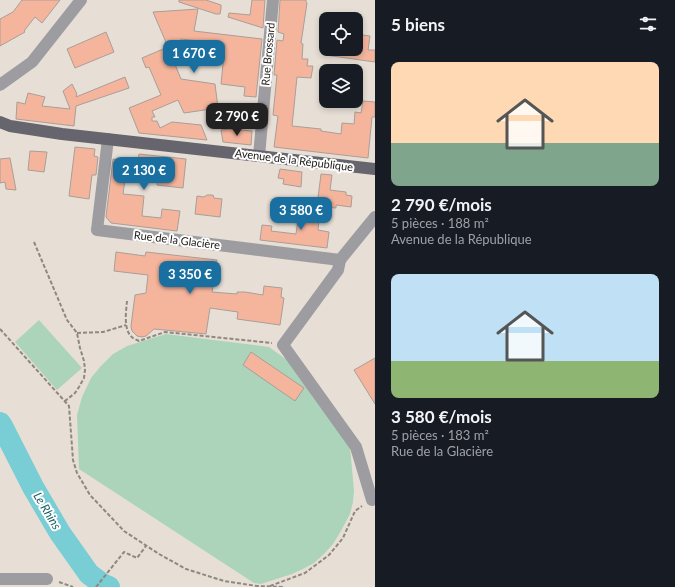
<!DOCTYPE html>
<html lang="fr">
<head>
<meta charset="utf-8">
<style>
	body { margin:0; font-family:Lato,sans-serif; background:#20242c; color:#f1f3f6; height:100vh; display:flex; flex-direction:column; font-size:15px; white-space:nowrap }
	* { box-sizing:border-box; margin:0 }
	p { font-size:13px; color:#9ea1a6 }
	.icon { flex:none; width:22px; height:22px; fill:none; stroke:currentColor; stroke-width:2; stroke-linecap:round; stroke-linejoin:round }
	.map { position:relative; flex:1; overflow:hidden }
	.panel { display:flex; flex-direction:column; background:#171b24; width:300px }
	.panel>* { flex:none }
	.buttons { position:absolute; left:319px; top:12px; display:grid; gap:8px }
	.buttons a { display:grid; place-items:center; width:44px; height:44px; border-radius:8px; background:#171b24; box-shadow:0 2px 6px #0003; font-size:20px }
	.price { position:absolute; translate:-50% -34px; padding:0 9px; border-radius:8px; background:#1970a0; color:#fff; font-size:13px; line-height:26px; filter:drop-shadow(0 1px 2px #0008) }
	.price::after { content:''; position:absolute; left:50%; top:24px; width:12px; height:9px; margin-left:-6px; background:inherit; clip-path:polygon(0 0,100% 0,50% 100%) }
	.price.selected { background:#222; color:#fff }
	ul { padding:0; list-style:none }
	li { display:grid; align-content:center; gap:8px; height:212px; padding:0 16px }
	li span { display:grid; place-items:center; height:124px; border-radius:8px; color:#555 }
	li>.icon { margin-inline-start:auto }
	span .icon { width:72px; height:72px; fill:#fffc; stroke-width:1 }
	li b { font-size:17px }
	h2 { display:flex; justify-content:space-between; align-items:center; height:48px; padding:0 16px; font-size:17px }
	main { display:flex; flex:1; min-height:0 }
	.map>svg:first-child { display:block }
	.green { fill:#acd4bb }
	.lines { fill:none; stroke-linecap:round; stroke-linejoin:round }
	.river { stroke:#79cdd5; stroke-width:22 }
	.building { fill:#f5b59c; stroke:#a99e99 }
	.path { stroke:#8e8881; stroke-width:2; stroke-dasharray:4 2; stroke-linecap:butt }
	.minor { stroke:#9d9ca1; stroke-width:12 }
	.major { stroke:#66646c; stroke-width:12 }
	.labels { text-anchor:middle; stroke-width:4; stroke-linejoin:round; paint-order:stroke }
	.street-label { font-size:11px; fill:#23201c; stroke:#fff }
	.water-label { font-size:12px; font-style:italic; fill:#1a6066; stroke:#fff }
</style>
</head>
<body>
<main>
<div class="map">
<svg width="375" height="587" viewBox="0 0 375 587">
	<rect width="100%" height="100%" fill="#e7dfd6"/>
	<!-- green -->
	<g class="green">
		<polygon points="39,320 82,368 57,390 15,342"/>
		<polygon points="166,334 269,347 290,362 350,447 354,491 353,502 350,514 341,531 333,544 324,554 314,563 303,569 292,574 261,584 254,583 79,469 77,415 82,397 91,378 100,367 113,354 127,346"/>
	</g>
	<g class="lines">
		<!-- river -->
		<polyline class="river" points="0,423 2,426 33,487 60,533 89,574 104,585 109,587"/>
	</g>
	<!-- building -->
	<g class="building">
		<polygon points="22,0 60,0 42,23 35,17 24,31 25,32 0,46 0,19 13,12"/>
		<polygon points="179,0 206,0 221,5 221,9 220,14 216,14 179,2"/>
		<polygon points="252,0 265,0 263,28 228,17 229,13 250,15"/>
		<polygon points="280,0 306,0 306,2 307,3 301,43 303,44 302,59 308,59 307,66 313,66 311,78 297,77 292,126 321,129 321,131 341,134 342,123 354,124 355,112 361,113 363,101 375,102 375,117 372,117 368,158 274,147 278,116 273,115 277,75 274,75 277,40 283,41 284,34 278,32"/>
		<polygon points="198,9 194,31 262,39 256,97 244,96 245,87 221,84 225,44 181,39 174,62 181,79 215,84 218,108 184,113 178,100 152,111 155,117 152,117 152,121 157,121 160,128 172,122 201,125 207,140 139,133 129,108 161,95 149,67 146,68 142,58 168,47 153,12"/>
		<polygon points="106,32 114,52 75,68 67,49"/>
		<polygon points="356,34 370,36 368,50 375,50 375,62 325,55 325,49 356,49"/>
		<polygon points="125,77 129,88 76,106 74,126 16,119 17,102 25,104 28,93 45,97 42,106 70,109 63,91 72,84 77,94 76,97"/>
		<polygon points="229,129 252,131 251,145 223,142 221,130"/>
		<polygon points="75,147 95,149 94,156 98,157 96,175 92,175 89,199 69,196"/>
		<polygon points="30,151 47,152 44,172 28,170"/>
		<polygon points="139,154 186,159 183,188 157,185 158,178 126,173 123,194 144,196 142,216 161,218 162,209 180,211 177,231 111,223 106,217 113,159 138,162"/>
		<polygon points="10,158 16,190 6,189 5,182 0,183 0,159"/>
		<polygon points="280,169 302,172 301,187 283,184 284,179 278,178"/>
		<polygon points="321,174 332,175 330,190 346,192 346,195 352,196 351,207 336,205 336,208 317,206"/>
		<polygon points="207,195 213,195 214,198 222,199 220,217 195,214 197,196 204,197"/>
		<polygon points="300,205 320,208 318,230 329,232 327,248 260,240 262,225 272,226 271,231 296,234"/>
		<polygon points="116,252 145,256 146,252 217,260 212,292 237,294 237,292 245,292 263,295 264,286 282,288 281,297 284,298 280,325 237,319 238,312 210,308 206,334 154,329 146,336 142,337 137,336 132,331 131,326 135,295 146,293 148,275 114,271"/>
		<polygon points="251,352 304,388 295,401 243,365"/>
		<polygon points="375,358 375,404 354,370"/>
	</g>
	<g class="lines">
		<!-- path -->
		<g class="path">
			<polyline points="34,242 67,320 77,333 80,348 84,361 85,370 84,378 79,387 75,393 65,401"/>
			<path d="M127,301C126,312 123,331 133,338C134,339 137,340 139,341L165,332L272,343"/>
			<polyline points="0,329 69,406 73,460 77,473 90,495 124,531 159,554 186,569 224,581 257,586 285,587"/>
			<polyline points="77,333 103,332 126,325"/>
			<polyline points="59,582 73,587"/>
			<polyline points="270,586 305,573 329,555 343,538 355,511 362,506"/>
			<polyline points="96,587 124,552 137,558 146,546"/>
		</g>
		<!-- minor -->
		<g class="minor">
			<polyline points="0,85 32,62 81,0"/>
			<polyline points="108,139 97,230 340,260 375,217"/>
			<polyline points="259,156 273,0"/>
			<polyline points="340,260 338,270 283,345 356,447 372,500"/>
			<polyline points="0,579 47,579"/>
		</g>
		<!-- major -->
		<polyline class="major" points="0,122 10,126 62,134 375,169"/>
	</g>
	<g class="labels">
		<!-- street labels -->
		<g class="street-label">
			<text transform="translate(268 54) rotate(-85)" y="4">Rue Brossard</text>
			<text transform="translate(294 160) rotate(7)" y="4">Avenue de la République</text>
			<text transform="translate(177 240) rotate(7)" y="4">Rue de la Glacière</text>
		</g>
		<!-- water labels -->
		<g class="water-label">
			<text transform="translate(47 511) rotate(59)" y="4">Le Rhins</text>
		</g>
	</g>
</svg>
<div class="buttons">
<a><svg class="icon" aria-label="locate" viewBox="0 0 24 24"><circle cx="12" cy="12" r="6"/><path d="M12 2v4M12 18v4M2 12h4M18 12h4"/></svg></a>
<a><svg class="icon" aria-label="layers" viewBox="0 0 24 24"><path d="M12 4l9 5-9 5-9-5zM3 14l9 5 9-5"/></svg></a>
</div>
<b class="price" style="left:194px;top:74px">1 670 €</b>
<b class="price selected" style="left:237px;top:137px">2 790 €</b>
<b class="price" style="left:144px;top:191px">2 130 €</b>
<b class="price" style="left:301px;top:231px">3 580 €</b>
<b class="price" style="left:190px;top:295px">3 350 €</b>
</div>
<section class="panel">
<h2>5 biens<svg class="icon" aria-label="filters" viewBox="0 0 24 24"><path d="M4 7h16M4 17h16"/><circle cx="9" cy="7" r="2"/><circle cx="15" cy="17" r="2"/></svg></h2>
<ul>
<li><span style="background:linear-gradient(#ffd9b3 65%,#7fa58c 0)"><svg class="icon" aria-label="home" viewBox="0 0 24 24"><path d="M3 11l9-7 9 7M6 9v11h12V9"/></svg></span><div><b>2 790 €/mois</b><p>5 pièces · 188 m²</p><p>Avenue de la République</p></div></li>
<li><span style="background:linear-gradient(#bfe0f5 70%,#8fb573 0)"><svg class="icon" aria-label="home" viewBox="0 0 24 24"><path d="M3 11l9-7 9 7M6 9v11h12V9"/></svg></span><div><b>3 580 €/mois</b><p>5 pièces · 183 m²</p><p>Rue de la Glacière</p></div></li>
</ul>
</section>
</main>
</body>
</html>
